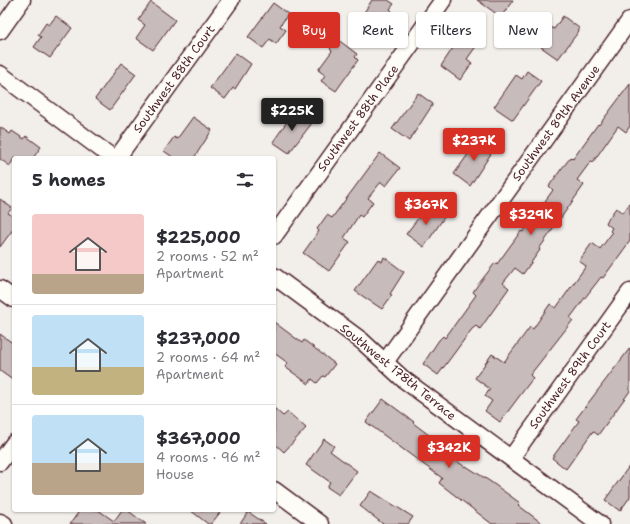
<!DOCTYPE html>
<html lang="en">
<head>
<meta charset="utf-8">
<style>
	body { margin:0; font-family:"Shantell Sans",sans-serif; background:#f7f7f7; color:#2b2b33; height:100vh; display:flex; flex-direction:column; font-size:15px; white-space:nowrap }
	* { box-sizing:border-box; margin:0 }
	p { font-size:13px; color:#7c7c81 }
	.icon { flex:none; width:22px; height:22px; fill:none; stroke:currentColor; stroke-width:2; stroke-linecap:round; stroke-linejoin:round }
	.map { position:relative; flex:1; overflow:hidden }
	.details { position:absolute; left:12px; top:156px; width:264px; height:356px; display:flex; flex-direction:column; background:#fff; border-radius:4px; box-shadow:0 1px 3px #0004 }
	.details>* { flex:none }
	.guide { position:absolute; left:288px; top:12px; width:282px; height:36px; display:flex; gap:8px }
	.price { position:absolute; translate:-50% -34px; padding:0 9px; border-radius:4px; background:#d93025; color:#fff; font-size:13px; line-height:26px; filter:drop-shadow(0 1px 2px #0008) }
	.price::after { content:''; position:absolute; left:50%; top:24px; width:12px; height:9px; margin-left:-6px; background:inherit; clip-path:polygon(0 0,100% 0,50% 100%) }
	.price.active { background:#222; color:#fff }
	ul { padding:0; list-style:none }
	li { display:flex; align-items:center; gap:12px; height:100px; padding:0 20px }
	li+li { border-top:1px solid #e1e1e2 }
	li span { display:grid; place-items:center; flex:none; width:112px; height:80px; border-radius:4px; color:#555 }
	li>.icon { margin-inline-start:auto }
	span .icon { width:48px; height:48px; fill:#fffc; stroke-width:1 }
	li b { font-size:17px }
	h2 { display:flex; justify-content:space-between; align-items:center; height:48px; padding:0 20px; font-size:17px }
	.tag { padding:0 14px; border-radius:4px; background:#fff; box-shadow:0 1px 3px #0004; font-size:14px; line-height:36px }
	.tag.active { background:#d93025; color:#fff }
	.map>svg:first-child { display:block }
	.building { fill:#c8bbbb; stroke:#4a1f2b }
	.lines { fill:none; stroke-linecap:round; stroke-linejoin:round }
	.minor-casing { stroke:#4a1f2b; stroke-width:19 }
	.minor { stroke:#fdfcf7; stroke-width:16 }
	.labels { text-anchor:middle; stroke-width:3; stroke-linejoin:round; paint-order:stroke }
	.street-label { font-size:12px; fill:#4a1f2b; stroke:#fdfcf7 }
</style>
</head>
<body>
<div class="map">
<svg width="630" height="524" viewBox="0 0 630 524">
	<rect width="100%" height="100%" fill="#f2efeb"/>
	<filter id="ink" filterUnits="userSpaceOnUse"><feTurbulence type="fractalNoise" baseFrequency=".025" numOctaves="2"/><feDisplacementMap in="SourceGraphic" scale="8" xChannelSelector="R" yChannelSelector="G"/><feConvolveMatrix kernelMatrix="1 2 1 2 8 2 1 2 1" color-interpolation-filters="sRGB"/></filter>
	<g filter="url(#ink)">
		<!-- building -->
		<g class="building">
			<polygon points="372,0 388,0 394,4 390,9 392,11 377,31 376,30 374,33 358,22"/>
			<polygon points="477,0 513,0 501,17"/>
			<polygon points="151,2 175,20 153,50 136,38 145,25 138,20"/>
			<polygon points="273,3 288,14 280,26 286,30 276,44 270,39 263,48 248,37"/>
			<polygon points="56,16 72,28 50,58 34,47 41,37 38,35 46,23 49,25"/>
			<polygon points="563,16 579,28 579,31 558,59 541,47 543,44 539,40 549,26 554,29"/>
			<polygon points="462,34 477,45 467,59 472,63 460,80 441,66"/>
			<polygon points="337,39 357,54 355,57 358,60 336,91 321,81 325,75 318,70 332,51 330,49"/>
			<polygon points="236,53 251,64 235,89 233,88 225,99 210,88"/>
			<polygon points="121,63 136,74 110,110 95,99"/>
			<polygon points="527,71 541,81 513,120 494,107 516,75 522,79"/>
			<polygon points="630,84 630,126 626,132 618,126 593,162 591,161 577,180 584,185 539,249 540,250 523,274 515,268 503,283 509,288 480,329 476,326 472,329 438,375 423,364 439,340 443,336 445,338 476,295 473,292 477,286 495,263 497,264 521,231 523,232 553,190 549,186 562,168 571,157 573,159 598,124 599,125"/>
			<polygon points="418,93 433,104 409,141 392,129"/>
			<polygon points="295,110 312,123 289,153 273,142"/>
			<polygon points="193,117 212,130 194,158 174,158 164,151 174,137 177,139"/>
			<polygon points="0,127 10,134 12,131 24,139 26,136 41,147 33,158 14,158 10,166 0,159"/>
			<polygon points="479,139 494,149 470,186 454,174"/>
			<polygon points="380,153 400,168 386,186 381,182 368,198 373,202 362,217 359,215 344,238 350,242 329,271 303,253 319,231 317,229 327,215 332,218"/>
			<polygon points="0,199 12,208 8,213 14,217 14,228 0,247"/>
			<polygon points="630,203 630,241 603,278 601,277 584,299 570,318 573,320 530,375 533,378 500,422 485,411 492,401 485,396 490,389 475,378 492,354 504,362 530,327 533,329 550,304 556,308 586,266 579,261 592,243 600,249 612,233 610,231 612,228 606,223 608,219 616,208 623,213"/>
			<polygon points="429,204 445,216 424,247 406,234"/>
			<polygon points="384,257 404,272 390,294 392,295 382,309 355,291 378,259 382,262"/>
			<polygon points="274,322 302,343 304,340 335,364 325,377 323,376 317,383 312,379 309,384 285,367 288,363 274,353"/>
			<polygon points="0,334 14,344 14,381 0,371"/>
			<polygon points="630,348 630,391 598,435 593,431 566,469 552,458 579,421 576,419"/>
			<polygon points="383,399 414,422 413,423 433,438 434,437 450,448 446,453 465,467 466,466 491,482 520,503 518,505 543,524 492,524 439,483 442,478 366,422"/>
			<polygon points="274,408 283,416 288,412 306,428 284,452 274,443"/>
			<polygon points="324,439 334,446 330,451 357,471 339,495 327,487 330,482 306,465"/>
			<polygon points="630,465 630,497 620,511 605,500"/>
			<polygon points="371,491 413,517 408,524 383,524 360,506"/>
			<polygon points="80,510 98,510 114,521 122,510 127,510 146,524 70,524"/>
			<polygon points="190,510 222,510 211,524 208,524"/>
			<polygon points="248,512 266,524 240,524"/>
		</g>
		<g class="lines">
			<defs>
				<g id="minor">
					<polyline points="0,31 22,0"/>
					<polyline points="0,74 113,158"/>
					<polyline points="117,158 231,0"/>
					<polyline points="274,236 443,0"/>
					<polyline points="274,276 362,341 403,379 600,524"/>
					<polyline points="0,289 14,299"/>
					<polyline points="385,362 630,20"/>
					<polyline points="511,458 630,292"/>
					<polyline points="0,462 14,443"/>
					<polyline points="274,490 320,524"/>
					<polyline points="0,522 4,524"/>
				</g>
			</defs>
			<!-- minor casing -->
			<use href="#minor" class="minor-casing"/>
			<!-- minor -->
			<use href="#minor" class="minor"/>
		</g>
	</g>
	<g class="labels">
		<!-- street labels -->
		<g class="street-label">
			<text transform="translate(174 79) rotate(-54)" y="4">Southwest 88th Court</text>
			<text transform="translate(358 118) rotate(-54)" y="4">Southwest 88th Place</text>
			<text transform="translate(556 123) rotate(-54)" y="4">Southwest 89th Avenue</text>
			<text transform="translate(398 372) rotate(39)" y="4">Southwest 178th Terrace</text>
			<text transform="translate(570 375) rotate(-54)" y="4">Southwest 89th Court</text>
		</g>
	</g>
</svg>
<b class="price active" style="left:292px;top:132px">$225K</b>
<b class="price" style="left:474px;top:162px">$237K</b>
<b class="price" style="left:426px;top:226px">$367K</b>
<b class="price" style="left:531px;top:236px">$329K</b>
<b class="price" style="left:449px;top:469px">$342K</b>
<div class="guide">
<a class="tag active">Buy</a>
<a class="tag">Rent</a>
<a class="tag">Filters</a>
<a class="tag">New</a>
</div>
<section class="details">
<h2>5 homes<svg class="icon" aria-label="filters" viewBox="0 0 24 24"><path d="M4 7h16M4 17h16"/><circle cx="9" cy="7" r="2"/><circle cx="15" cy="17" r="2"/></svg></h2>
<ul>
<li><span style="background:linear-gradient(#f6c9c9 75%,#b9a48a 0)"><svg class="icon" aria-label="home" viewBox="0 0 24 24"><path d="M3 11l9-7 9 7M6 9v11h12V9"/></svg></span><div><b>$225,000</b><p>2 rooms · 52 m²</p><p>Apartment</p></div></li>
<li><span style="background:linear-gradient(#bfe0f5 65%,#c2b280 0)"><svg class="icon" aria-label="home" viewBox="0 0 24 24"><path d="M3 11l9-7 9 7M6 9v11h12V9"/></svg></span><div><b>$237,000</b><p>2 rooms · 64 m²</p><p>Apartment</p></div></li>
<li><span style="background:linear-gradient(#bfe0f5 60%,#b9a48a 0)"><svg class="icon" aria-label="home" viewBox="0 0 24 24"><path d="M3 11l9-7 9 7M6 9v11h12V9"/></svg></span><div><b>$367,000</b><p>4 rooms · 96 m²</p><p>House</p></div></li>
</ul>
</section>
</div>
</body>
</html>
